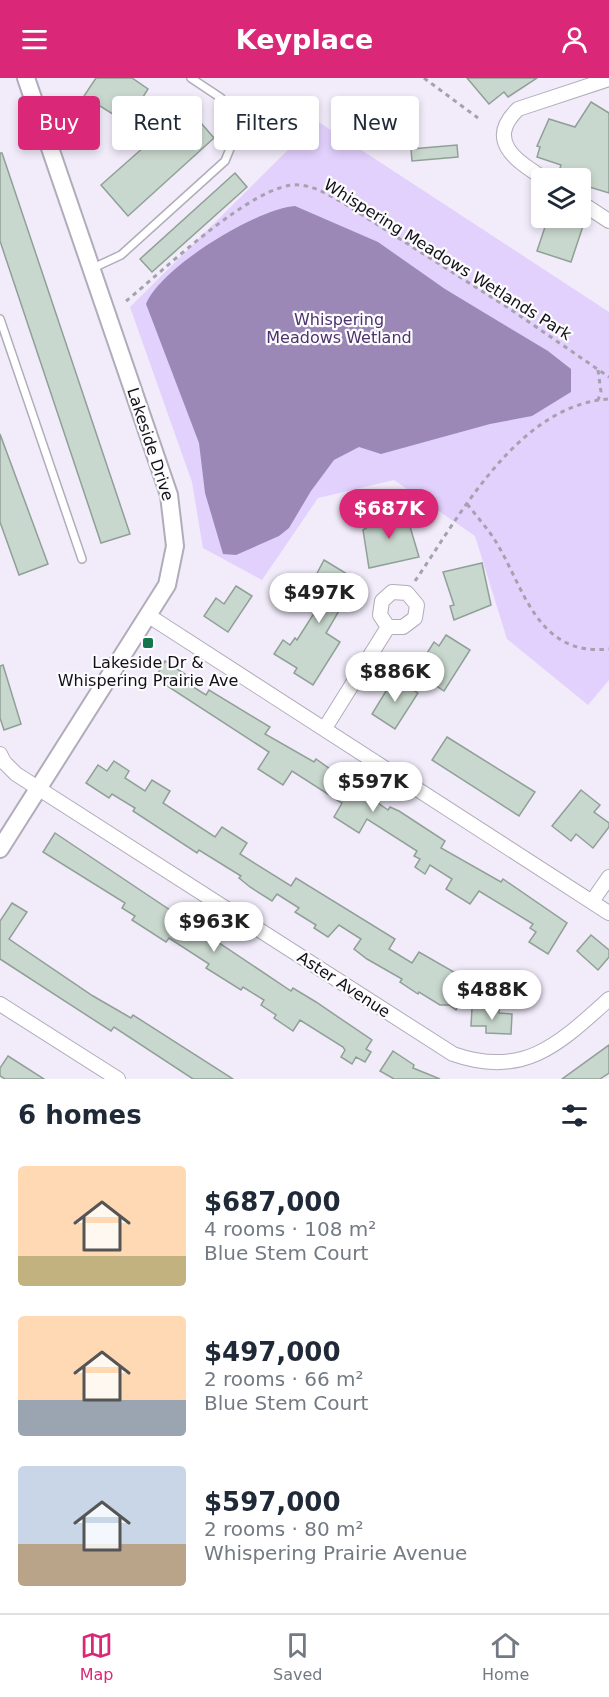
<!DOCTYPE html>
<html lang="en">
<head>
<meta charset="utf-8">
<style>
	body { margin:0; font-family:"DejaVu Sans",sans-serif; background:#f2f2f3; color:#1f2937; height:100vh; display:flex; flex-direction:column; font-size:22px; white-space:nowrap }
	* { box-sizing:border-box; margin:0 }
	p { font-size:20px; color:#747a83 }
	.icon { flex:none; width:33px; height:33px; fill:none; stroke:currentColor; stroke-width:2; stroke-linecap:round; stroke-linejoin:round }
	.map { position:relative; height:1001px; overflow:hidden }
	.panel { display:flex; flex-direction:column; background:#fff; flex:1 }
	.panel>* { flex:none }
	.hud { position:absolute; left:18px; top:18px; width:573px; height:54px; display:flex; gap:12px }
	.tools { position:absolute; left:531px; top:90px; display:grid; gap:12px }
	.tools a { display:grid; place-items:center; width:60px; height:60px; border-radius:6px; background:#fff; box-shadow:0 3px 9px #0003; font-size:30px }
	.price { position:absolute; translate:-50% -51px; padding:0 14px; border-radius:21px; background:#fff; color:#222; font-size:20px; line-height:39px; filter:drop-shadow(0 2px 3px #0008) }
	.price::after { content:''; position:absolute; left:50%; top:36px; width:18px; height:14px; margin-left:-9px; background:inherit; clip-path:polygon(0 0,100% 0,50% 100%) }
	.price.selected { background:#db2777; color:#fff }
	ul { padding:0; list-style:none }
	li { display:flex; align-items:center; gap:18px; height:150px; padding:0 18px }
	li span { display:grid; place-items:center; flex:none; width:168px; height:120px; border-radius:6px; color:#555 }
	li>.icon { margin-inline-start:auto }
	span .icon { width:72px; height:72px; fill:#fffc; stroke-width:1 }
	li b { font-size:26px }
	h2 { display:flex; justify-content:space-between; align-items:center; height:72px; padding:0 18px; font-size:26px }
	.pill { padding:0 21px; border-radius:6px; background:#fff; box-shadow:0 3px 9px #0003; font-size:21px; line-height:54px }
	.pill.selected { background:#db2777; color:#fff }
	header { display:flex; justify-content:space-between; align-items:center; height:78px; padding:0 18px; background:#db2777; color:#fff; font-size:27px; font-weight:700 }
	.dock { display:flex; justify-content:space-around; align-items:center; height:84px; border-top:2px solid #e0e1e3; background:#fff; font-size:16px; color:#747a83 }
	.dock a { display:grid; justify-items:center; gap:3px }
	.dock .selected { color:#db2777 }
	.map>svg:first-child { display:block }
	.green { fill:#e2d1fd }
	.water { fill:#9b88b7 }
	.building { fill:#c9d8ce; stroke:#91a097; stroke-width:1.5 }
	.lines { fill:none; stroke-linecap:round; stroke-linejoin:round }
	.service-casing { stroke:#b1acba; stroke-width:10 }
	.minor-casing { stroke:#b1acba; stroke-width:16 }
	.tertiary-casing { stroke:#b1acba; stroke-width:20 }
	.path { stroke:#a6a1ad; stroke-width:3; stroke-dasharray:4.5 4.5; stroke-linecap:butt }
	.service { stroke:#fff; stroke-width:7 }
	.minor { stroke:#fff; stroke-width:14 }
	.tertiary { stroke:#fff; stroke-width:16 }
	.poi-dot { fill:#15764d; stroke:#fcfbfe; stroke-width:2 }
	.labels { text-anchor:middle; stroke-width:4.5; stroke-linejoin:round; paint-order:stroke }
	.street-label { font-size:16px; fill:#121015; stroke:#fcfbfe }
	.park-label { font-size:16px; fill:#4d326d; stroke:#fcfbfe }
	.poi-label { font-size:16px; fill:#121015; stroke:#fcfbfe }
</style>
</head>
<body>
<header><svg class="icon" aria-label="menu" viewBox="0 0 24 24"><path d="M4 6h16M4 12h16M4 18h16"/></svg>Keyplace<svg class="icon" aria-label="person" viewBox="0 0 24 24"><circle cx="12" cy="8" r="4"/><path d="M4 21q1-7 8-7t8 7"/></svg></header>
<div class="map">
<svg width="609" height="1001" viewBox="0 0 609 1001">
	<rect width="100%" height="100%" fill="#f1ebfa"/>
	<!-- green -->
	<polygon class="green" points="317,43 609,234 609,602 588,627 507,561 475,458 394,402 318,420 262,502 203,470 192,404 130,229"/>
	<!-- water -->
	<path class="water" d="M295,128L378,164L445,211L548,273L571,291V314L532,338L490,346L381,376L359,369L334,382L311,413L289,450L279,458L236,477L223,476L205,415L199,365L146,226C161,189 256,131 295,128Z"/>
	<!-- building -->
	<g class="building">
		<polygon points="96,0 132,0 148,11 127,45 84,18"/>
		<polygon points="467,0 537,0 508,19 504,14 489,26"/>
		<polygon points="591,24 609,35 609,115 583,107 585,101 559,93 561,87 537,79 540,69 537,68 549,41 575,49"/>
		<polygon points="188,30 214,60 128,138 101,107"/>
		<polygon points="457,67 458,79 412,83 411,71"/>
		<polygon points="0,75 2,75 130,456 101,465 0,163"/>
		<polygon points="235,95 247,109 152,194 140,181"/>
		<polygon points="548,140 567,140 584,145 571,184 537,173"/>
		<polygon points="0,356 48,486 19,497 0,444"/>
		<polygon points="406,435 419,479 369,490 363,452 368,449 366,441"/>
		<polygon points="324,482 357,502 326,555 340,564 313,607 294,595 297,590 274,576 283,562 290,567 295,560 297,562 318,529 304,520"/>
		<polygon points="482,485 491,527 454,542 450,528 454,527 443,494"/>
		<polygon points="236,508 252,518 228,554 204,538 216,520 224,526"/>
		<polygon points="446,557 470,572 444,613 420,597 427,586 422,583 434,564 439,568"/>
		<polygon points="165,583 185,596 182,602 206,617 209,612 270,649 265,656 314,684 316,681 388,732 390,729 399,733 445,763 441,770 501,804 503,801 567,845 548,876 529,864 536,854 530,850 533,846 479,813 470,826 446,811 452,801 430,787 425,796 415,789 420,781 414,778 417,773 367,741 359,755 334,739 342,725 292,693 283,707 258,691 269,674 155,600"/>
		<polygon points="3,587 21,646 4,652 0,640 0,588"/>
		<polygon points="394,600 418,615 395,651 372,636"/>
		<polygon points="447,659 535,714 519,738 432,682"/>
		<polygon points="114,683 129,693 125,700 145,713 152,702 170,713 163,725 215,759 222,749 247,765 240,776 291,808 296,800 395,861 389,871 412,885 419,874 473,905 456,932 449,927 440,927 419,914 418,916 400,904 402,901 367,881 354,871 361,861 339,847 328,859 314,850 316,847 295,834 299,830 277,816 272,823 250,809 239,800 241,798 199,772 197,775 133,733 135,730 112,716 109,720 86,705 98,687 107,693"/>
		<polygon points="581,712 600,727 594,734 609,745 609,749 593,770 576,756 571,763 552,748"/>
		<polygon points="55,755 291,913 293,910 316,924 372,962 366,971 371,974 365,984 356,979 352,986 341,979 345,972 343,969 300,942 293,953 274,940 276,937 261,927 264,922 243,909 241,912 206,890 209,886 169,860 166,864 132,842 135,838 122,830 125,825 43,774"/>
		<polygon points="12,825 27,834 9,861 93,918 131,940 133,937 233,1001 193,1001 114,949 111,953 0,881 0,843"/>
		<polygon points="591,857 609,872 609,879 598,892 577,873"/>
		<polygon points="472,930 499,931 499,935 512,936 511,956 486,955 486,948 471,948"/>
		<polygon points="609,967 609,995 600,1001 562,1001"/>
		<polygon points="393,973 414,987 413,990 440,1001 394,1001 380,993"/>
		<polygon points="8,978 44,1001 5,1001 0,998 0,990"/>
	</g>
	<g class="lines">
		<defs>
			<g id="service">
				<polyline points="91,191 121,177 225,83 234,61 232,39 221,20 191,0"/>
				<polyline points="0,241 82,481"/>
			</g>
			<g id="minor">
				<path d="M543,100C517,83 485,63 518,31L609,1"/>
				<polyline points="580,124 609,143"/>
				<polyline points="149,538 609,835"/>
				<polyline points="325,650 388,549 403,549 415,540 417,527 407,515 392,514 382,523 380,537 388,549"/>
				<path d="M0,676L4,684L16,696L453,976C524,1001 559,966 609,921"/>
				<polyline points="593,822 609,799"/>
				<polyline points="0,926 118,1001"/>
			</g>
			<polyline id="tertiary" points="0,771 167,507 175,468 169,417 26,0"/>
		</defs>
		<!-- service casing -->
		<use href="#service" class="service-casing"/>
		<!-- minor casing -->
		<use href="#minor" class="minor-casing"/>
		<!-- tertiary casing -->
		<use href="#tertiary" class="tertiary-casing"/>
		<!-- path -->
		<g class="path">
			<polyline points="424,0 478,40"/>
			<path d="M126,223C161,195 255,103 299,107C316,108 330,118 345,126L510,231L609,299"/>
			<polyline points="598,292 601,314 598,322"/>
			<path d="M467,426C476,437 485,448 493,459C524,507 535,579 609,571"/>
			<path d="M415,503C461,436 518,327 609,321"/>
		</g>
		<!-- service -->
		<use href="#service" class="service"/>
		<!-- minor -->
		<use href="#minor" class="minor"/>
		<!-- tertiary -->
		<use href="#tertiary" class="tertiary"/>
	</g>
	<!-- markers -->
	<rect class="poi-dot" x="142" y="559" width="12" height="12" rx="3"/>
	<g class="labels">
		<!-- street labels -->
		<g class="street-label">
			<text transform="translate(448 181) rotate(32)" y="6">Whispering Meadows Wetlands Park</text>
			<text transform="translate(151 366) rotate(72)" y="6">Lakeside Drive</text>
			<text transform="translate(344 906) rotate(33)" y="6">Aster Avenue</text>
		</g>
		<!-- park labels -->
		<g class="park-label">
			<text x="339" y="247">Whispering<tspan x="339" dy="18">Meadows Wetland</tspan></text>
		</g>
		<!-- poi labels -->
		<g class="poi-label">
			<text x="148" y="590">Lakeside Dr &amp;<tspan x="148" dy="18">Whispering Prairie Ave</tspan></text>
		</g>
	</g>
</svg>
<div class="tools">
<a><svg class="icon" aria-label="layers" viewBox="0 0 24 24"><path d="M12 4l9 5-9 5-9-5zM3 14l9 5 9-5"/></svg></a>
</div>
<b class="price selected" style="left:389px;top:462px">$687K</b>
<b class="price" style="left:319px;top:546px">$497K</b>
<b class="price" style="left:395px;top:625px">$886K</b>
<b class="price" style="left:373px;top:735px">$597K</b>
<b class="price" style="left:214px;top:875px">$963K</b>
<b class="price" style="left:492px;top:943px">$488K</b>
<div class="hud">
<a class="pill selected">Buy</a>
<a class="pill">Rent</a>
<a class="pill">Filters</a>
<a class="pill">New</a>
</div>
</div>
<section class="panel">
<h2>6 homes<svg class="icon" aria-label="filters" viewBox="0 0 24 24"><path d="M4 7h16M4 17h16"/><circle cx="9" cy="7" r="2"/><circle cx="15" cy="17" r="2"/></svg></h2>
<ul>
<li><span style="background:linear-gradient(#ffd9b3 75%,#c2b280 0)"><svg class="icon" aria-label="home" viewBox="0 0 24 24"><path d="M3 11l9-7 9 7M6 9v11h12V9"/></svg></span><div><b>$687,000</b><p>4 rooms · 108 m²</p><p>Blue Stem Court</p></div></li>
<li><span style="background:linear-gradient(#ffd9b3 70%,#9aa5b1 0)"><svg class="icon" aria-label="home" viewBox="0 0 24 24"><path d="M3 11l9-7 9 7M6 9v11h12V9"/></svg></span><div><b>$497,000</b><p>2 rooms · 66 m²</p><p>Blue Stem Court</p></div></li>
<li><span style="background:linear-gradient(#c9d6e8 65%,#b9a48a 0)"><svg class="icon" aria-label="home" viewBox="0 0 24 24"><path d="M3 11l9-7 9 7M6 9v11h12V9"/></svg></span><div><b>$597,000</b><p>2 rooms · 80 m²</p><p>Whispering Prairie Avenue</p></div></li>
</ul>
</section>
<nav class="dock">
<a class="selected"><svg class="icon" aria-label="map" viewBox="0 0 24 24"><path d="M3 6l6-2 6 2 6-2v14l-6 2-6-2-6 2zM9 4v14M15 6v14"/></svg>Map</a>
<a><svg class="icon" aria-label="saved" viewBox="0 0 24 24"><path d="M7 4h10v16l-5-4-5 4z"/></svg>Saved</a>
<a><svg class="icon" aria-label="home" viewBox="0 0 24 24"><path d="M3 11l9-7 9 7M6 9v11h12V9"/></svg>Home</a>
</nav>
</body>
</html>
